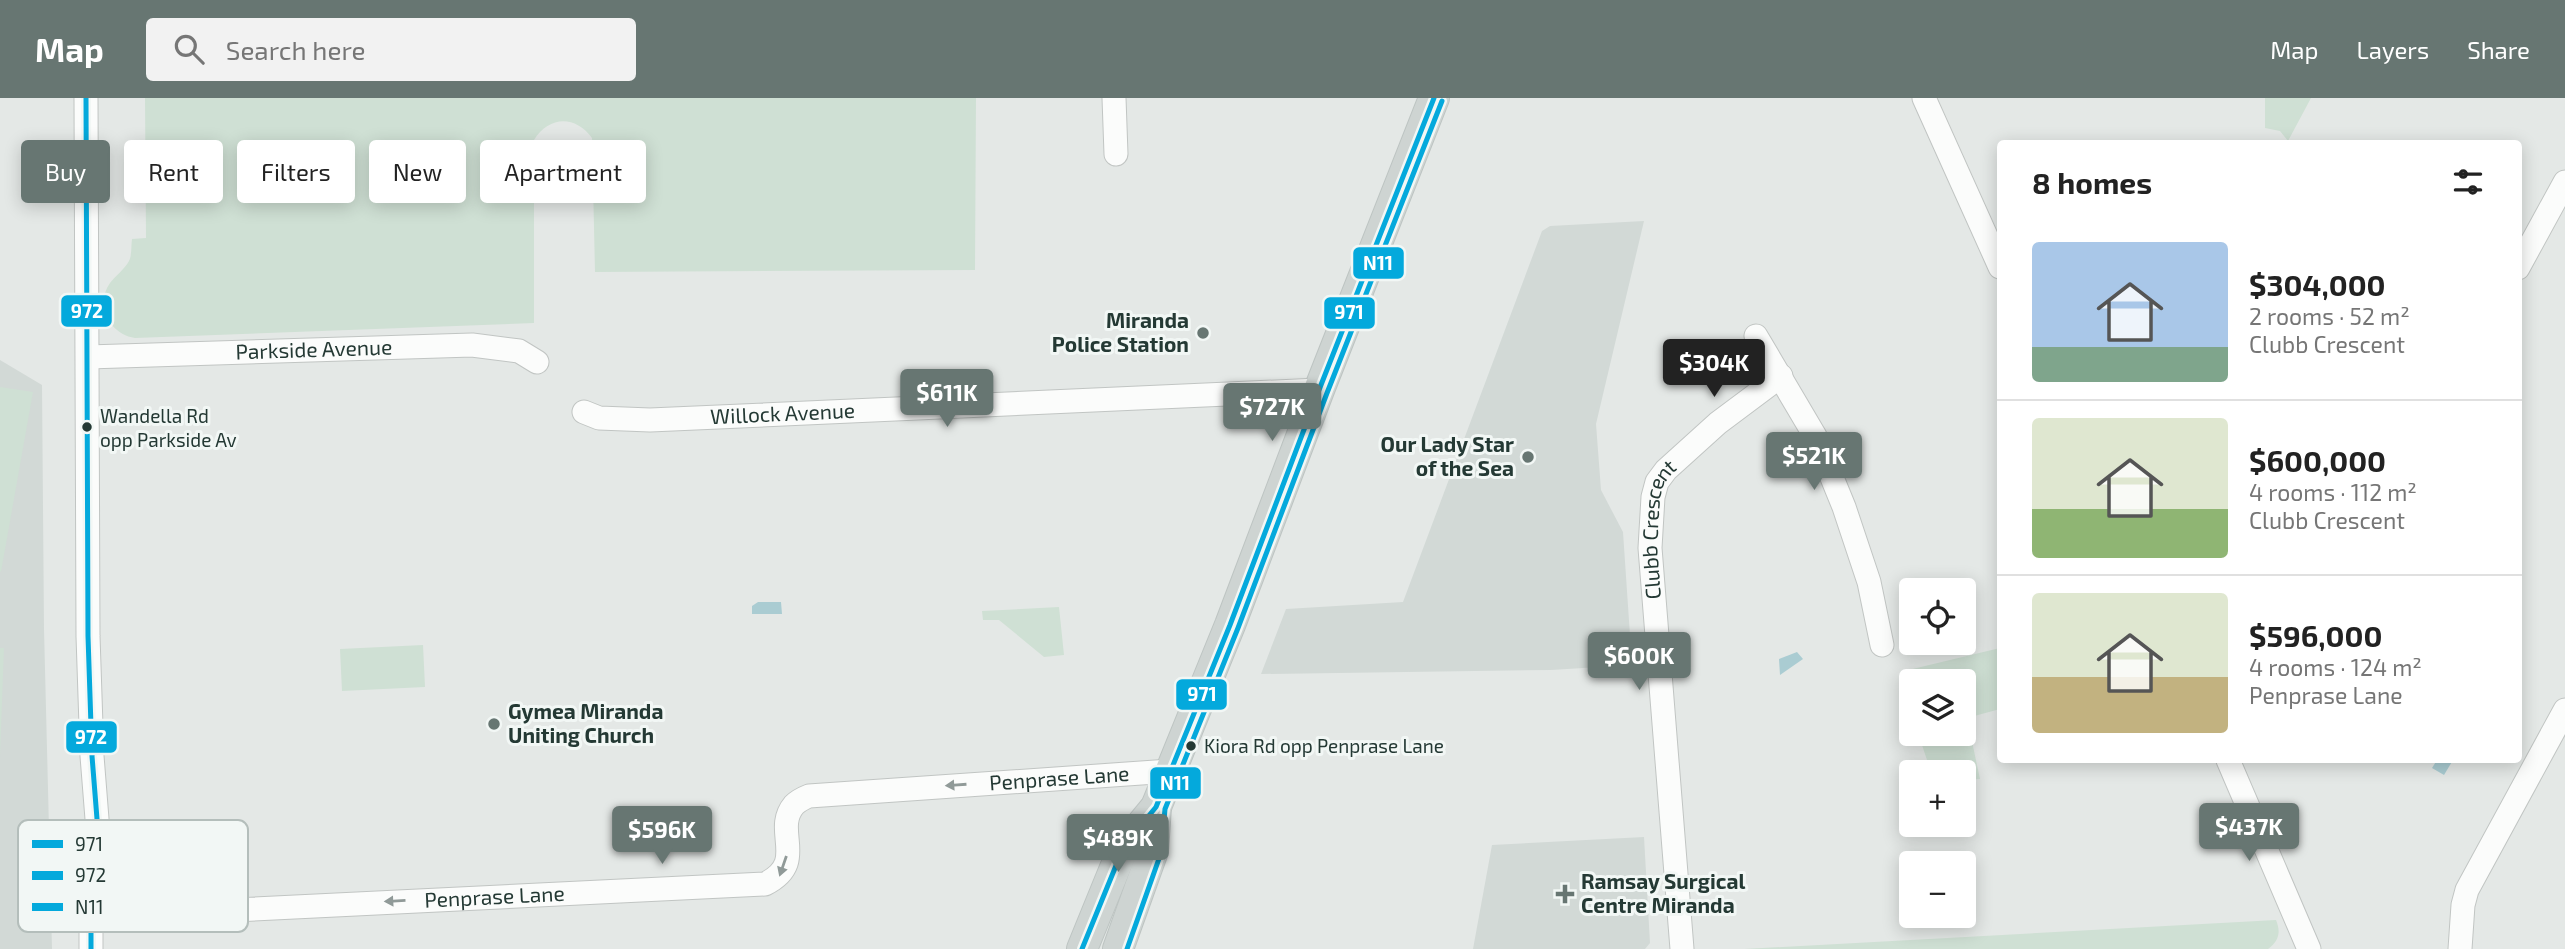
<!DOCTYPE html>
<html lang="en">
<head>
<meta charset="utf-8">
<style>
	body { margin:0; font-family:"Exo 2",sans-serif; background:#f2f2f2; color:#222; height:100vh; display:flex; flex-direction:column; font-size:26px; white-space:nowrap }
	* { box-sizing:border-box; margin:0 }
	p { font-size:23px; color:#767676 }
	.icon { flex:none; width:38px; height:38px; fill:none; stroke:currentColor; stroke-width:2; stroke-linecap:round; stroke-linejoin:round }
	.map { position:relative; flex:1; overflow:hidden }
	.side { position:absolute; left:1997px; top:42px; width:525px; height:623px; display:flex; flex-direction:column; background:#fff; border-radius:7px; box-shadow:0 4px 18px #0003 }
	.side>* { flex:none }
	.guide { position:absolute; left:21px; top:42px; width:665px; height:63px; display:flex; gap:14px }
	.tools { position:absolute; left:1899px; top:480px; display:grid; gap:14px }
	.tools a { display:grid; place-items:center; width:77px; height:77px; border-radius:7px; background:#fff; box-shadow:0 4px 18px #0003; font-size:35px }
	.price { position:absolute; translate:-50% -60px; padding:0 16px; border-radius:7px; background:#677672; color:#fff; font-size:23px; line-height:46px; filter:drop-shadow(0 2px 4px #0008) }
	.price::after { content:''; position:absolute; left:50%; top:42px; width:21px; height:16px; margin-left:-10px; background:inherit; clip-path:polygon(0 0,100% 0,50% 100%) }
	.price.selected { background:#222; color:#fff }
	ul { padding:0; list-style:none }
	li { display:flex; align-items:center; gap:21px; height:175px; padding:0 35px }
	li+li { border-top:2px solid #e0e0e0 }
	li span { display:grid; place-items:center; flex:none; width:196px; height:140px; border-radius:7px; color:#555 }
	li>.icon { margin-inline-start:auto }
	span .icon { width:84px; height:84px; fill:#fffc; stroke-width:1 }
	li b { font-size:30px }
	h2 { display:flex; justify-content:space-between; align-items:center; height:84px; padding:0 35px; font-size:30px }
	.tag { padding:0 24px; border-radius:7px; background:#fff; box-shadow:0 4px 18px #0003; font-size:24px; line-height:63px }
	.tag.selected { background:#677672; color:#fff }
	header { display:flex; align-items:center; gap:42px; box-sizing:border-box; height:98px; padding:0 35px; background:#677672; color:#fff }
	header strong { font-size:33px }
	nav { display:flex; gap:38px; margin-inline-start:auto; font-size:24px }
	.search { width:490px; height:63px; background:#f2f2f2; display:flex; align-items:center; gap:18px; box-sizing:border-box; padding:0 24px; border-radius:7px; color:#767676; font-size:26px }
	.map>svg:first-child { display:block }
	.built { fill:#d2d9d6 }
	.green { fill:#cfe0d4 }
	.water { fill:#aaccd2 }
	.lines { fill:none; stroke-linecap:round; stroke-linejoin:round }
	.minor-casing { stroke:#c1c5c3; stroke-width:25 }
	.major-casing { stroke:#bdc4c2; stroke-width:32 }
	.minor { stroke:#fbfcfb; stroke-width:23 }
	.major { stroke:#ced4d2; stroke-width:30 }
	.bus-1-casing { stroke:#f2f7f5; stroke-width:10 }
	.bus-2-casing { stroke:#f2f7f5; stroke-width:10 }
	.bus-3-casing { stroke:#f2f7f5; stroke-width:10 }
	.bus-1 { stroke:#04a9dc; stroke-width:5 }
	.bus-2 { stroke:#04a9dc; stroke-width:5 }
	.bus-3 { stroke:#04a9dc; stroke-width:5 }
	.oneway { fill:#909a98 }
	.poi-dot { fill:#677672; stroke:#f2f7f5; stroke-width:2.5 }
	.bus-dot { fill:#243934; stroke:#f2f7f5; stroke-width:2.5 }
	.labels { text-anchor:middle; stroke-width:6; stroke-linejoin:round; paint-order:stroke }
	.bus-label { font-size:19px; fill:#243934; stroke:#f2f7f5; text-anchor:start }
	.poi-label { font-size:21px; font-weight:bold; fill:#243934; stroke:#f2f7f5; text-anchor:end }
	.street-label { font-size:21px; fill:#243934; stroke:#f2f7f5 }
	.key { fill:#f2f7f5; stroke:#b4bebb; stroke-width:2 }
	.key-label { font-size:19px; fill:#243934 }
	.line-badge { stroke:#f2f7f5; stroke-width:2.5 }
	.badge-label { font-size:19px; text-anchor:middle; font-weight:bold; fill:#fff }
</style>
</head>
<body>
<header>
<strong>Map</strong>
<div class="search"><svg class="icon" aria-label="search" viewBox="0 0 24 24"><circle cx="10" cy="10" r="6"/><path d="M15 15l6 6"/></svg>Search here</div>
<nav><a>Map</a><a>Layers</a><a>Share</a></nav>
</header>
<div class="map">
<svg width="2565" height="851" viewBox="0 0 2565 851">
	<rect width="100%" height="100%" fill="#e4e8e6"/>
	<!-- built -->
	<g class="built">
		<polygon points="1644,123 1596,326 1601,392 1623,434 1632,567 1551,572 1261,576 1286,511 1403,504 1542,133 1550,128"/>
		<polygon points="0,262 42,287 44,531 52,851 0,851"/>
		<polygon points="1644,739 1650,845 1645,851 1473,851 1492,747"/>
	</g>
	<!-- green -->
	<g class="green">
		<path d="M145,0H976L975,172L595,174L592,40C575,17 549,18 534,42V225L135,240C110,236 94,208 110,185C116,177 124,172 129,163C132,157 131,148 132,141L146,140Z"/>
		<polygon points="2265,0 2311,0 2288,43 2280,33 2265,30"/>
		<polygon points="0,289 33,294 1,474 0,473"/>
		<polygon points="1059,509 1064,557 1044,559 999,522 983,522 982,513"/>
		<polygon points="423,547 425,589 342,593 340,551"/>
		<polygon points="0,550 4,550 0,660"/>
		<polygon points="2000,550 2000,611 1967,620 1980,681 1964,682 1964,674 1931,674 1918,635 1964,635 1964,583 1911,583 1911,611 1900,574"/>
		<path d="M2276,822C2281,834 2279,843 2268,851H1744Z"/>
	</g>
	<!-- water -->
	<g class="water">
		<polygon points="758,504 781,504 782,516 752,516 752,508"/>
		<polygon points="1797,554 1803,561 1780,577 1779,561"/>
		<polygon points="2437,662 2453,662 2444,677 2432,670"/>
	</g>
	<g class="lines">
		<defs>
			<g id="minor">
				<polyline points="86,0 88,538 92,658 99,746 91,819 91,851"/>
				<polyline points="1114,0 1116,56"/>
				<polyline points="1924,0 2000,169"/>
				<polyline points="2518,170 2565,84"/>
				<polyline points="1756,238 1815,338 1844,409 1869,484 1882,547"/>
				<path id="s1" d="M88,259L472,247L519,253L537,264"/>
				<path id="s2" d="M584,314L599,320L650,322L1319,292"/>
				<polyline points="2228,662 2309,851"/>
				<path id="s3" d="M91,819L765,786C809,764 772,733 794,707C798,703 804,700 809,698L1170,673"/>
				<path id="s4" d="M1682,851L1650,450L1653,399L1657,384L1666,372L1718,325L1781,278"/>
				<polyline points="2460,851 2463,807 2467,792 2565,612"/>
			</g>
			<g id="major">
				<polyline points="1082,851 1124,748 1156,709 1230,527 1319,292 1434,0"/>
				<polyline points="1118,851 1153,753 1156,709"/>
			</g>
		</defs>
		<!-- minor casing -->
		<use href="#minor" class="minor-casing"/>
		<!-- major casing -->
		<use href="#major" class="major-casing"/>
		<!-- minor -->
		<use href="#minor" class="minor"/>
		<!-- major -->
		<use href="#major" class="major"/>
		<defs>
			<polyline id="bus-1" points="1082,851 1124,748 1156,709 1230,527 1319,292 1434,0"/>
			<polyline id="bus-2" points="86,0 88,538 92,658 99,746 91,819 91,851"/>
			<polyline id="bus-3" points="1127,851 1161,755 1165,711 1238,530 1327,295 1442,3"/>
		</defs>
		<!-- bus-1 casing -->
		<use href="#bus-1" class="bus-1-casing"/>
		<!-- bus-2 casing -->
		<use href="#bus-2" class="bus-2-casing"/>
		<!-- bus-3 casing -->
		<use href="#bus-3" class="bus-3-casing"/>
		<!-- bus-1 -->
		<use href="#bus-1" class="bus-1"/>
		<!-- bus-2 -->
		<use href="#bus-2" class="bus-2"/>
		<!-- bus-3 -->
		<use href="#bus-3" class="bus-3"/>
	</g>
	<!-- one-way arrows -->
	<defs><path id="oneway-solid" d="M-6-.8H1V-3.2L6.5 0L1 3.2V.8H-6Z" transform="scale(1.75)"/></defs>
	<g class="oneway">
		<use href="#oneway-solid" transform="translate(956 687) rotate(176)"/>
		<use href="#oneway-solid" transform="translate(783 768) rotate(109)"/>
		<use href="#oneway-solid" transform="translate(395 803) rotate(177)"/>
	</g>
	<!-- markers -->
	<g class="poi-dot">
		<circle cx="1203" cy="235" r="7"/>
		<circle cx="1528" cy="359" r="7"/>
		<circle cx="494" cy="626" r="7"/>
		<path d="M1561.5 785.5h7v7h7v7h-7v7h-7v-7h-7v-7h7z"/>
	</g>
	<g class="bus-dot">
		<circle cx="87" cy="329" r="6"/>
		<circle cx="1191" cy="648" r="6"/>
	</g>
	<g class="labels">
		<!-- bus labels -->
		<g class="bus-label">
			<text x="100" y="325">Wandella Rd<tspan x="100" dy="24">opp Parkside Av</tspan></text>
			<text x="1204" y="655">Kiora Rd opp Penprase Lane</text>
		</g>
		<!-- poi labels -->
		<g class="poi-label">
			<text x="1189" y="230">Miranda<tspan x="1189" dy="24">Police Station</tspan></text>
			<text x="1514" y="354">Our Lady Star<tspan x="1514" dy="24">of the Sea</tspan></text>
			<text x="508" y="621" text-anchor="start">Gymea Miranda<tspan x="508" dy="24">Uniting Church</tspan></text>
			<text x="1581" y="791" text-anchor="start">Ramsay Surgical<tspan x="1581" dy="24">Centre Miranda</tspan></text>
		</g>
		<!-- street labels -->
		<g class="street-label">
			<text dy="7" stroke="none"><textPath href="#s1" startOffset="226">Parkside Avenue</textPath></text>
			<text dy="7" stroke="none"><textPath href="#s2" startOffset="200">Willock Avenue</textPath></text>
			<text dy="7" stroke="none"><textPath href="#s4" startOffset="422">Clubb Crescent</textPath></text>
			<text dy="7" stroke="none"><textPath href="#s3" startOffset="1034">Penprase Lane</textPath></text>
			<text dy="7" stroke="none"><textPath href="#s3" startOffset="404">Penprase Lane</textPath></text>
		</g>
	</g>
	<!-- legend -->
	<rect x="18" y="722" width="230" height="112" rx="10" class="key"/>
	<rect x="32" y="742" width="31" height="8" fill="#04a9dc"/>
	<rect x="32" y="773" width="31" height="9" fill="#04a9dc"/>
	<rect x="32" y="805" width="31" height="8" fill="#04a9dc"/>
	<g class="key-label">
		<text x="75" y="753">971</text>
		<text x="75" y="784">972</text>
		<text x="75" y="816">N11</text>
	</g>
	<g class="line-badge">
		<rect x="1352" y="148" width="53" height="34" rx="7" fill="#04a9dc"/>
		<rect x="60" y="196" width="53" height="34" rx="7" fill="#04a9dc"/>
		<rect x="1323" y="198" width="53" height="34" rx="7" fill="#04a9dc"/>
		<rect x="1175" y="580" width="53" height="33" rx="7" fill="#04a9dc"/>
		<rect x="65" y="622" width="53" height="34" rx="7" fill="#04a9dc"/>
		<rect x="1149" y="668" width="53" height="34" rx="7" fill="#04a9dc"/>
	</g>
	<g class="badge-label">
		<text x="1378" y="172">N11</text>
		<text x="87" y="220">972</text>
		<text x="1349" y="221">971</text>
		<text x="1202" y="603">971</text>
		<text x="91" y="646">972</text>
		<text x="1175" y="692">N11</text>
	</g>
</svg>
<div class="tools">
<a><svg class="icon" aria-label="locate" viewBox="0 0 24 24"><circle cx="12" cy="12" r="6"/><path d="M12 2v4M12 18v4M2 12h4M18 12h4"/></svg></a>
<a><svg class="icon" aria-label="layers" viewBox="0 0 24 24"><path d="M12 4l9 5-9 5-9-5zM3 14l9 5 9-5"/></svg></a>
<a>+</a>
<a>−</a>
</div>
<b class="price selected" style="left:1714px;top:301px">$304K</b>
<b class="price" style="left:947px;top:331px">$611K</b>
<b class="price" style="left:1272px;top:345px">$727K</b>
<b class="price" style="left:1814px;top:394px">$521K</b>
<b class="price" style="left:1639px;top:594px">$600K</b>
<b class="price" style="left:2249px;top:765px">$437K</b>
<b class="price" style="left:662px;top:768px">$596K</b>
<b class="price" style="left:1118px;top:776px">$489K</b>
<div class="guide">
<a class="tag selected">Buy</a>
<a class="tag">Rent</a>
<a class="tag">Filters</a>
<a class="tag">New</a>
<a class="tag">Apartment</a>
</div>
<section class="side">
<h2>8 homes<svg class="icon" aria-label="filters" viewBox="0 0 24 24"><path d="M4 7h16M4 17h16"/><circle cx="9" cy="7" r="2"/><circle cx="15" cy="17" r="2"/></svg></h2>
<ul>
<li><span style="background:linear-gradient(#a9c7e8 75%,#7fa58c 0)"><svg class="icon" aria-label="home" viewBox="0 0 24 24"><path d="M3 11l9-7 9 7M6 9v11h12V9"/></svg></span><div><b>$304,000</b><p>2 rooms · 52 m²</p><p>Clubb Crescent</p></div></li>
<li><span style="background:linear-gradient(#dfe7d0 65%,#8fb573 0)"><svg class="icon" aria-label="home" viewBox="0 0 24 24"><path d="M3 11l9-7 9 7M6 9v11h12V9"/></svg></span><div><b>$600,000</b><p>4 rooms · 112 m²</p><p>Clubb Crescent</p></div></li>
<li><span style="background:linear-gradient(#dfe7d0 60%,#c2b280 0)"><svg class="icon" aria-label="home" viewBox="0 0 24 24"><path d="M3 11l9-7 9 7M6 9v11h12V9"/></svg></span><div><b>$596,000</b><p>4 rooms · 124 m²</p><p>Penprase Lane</p></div></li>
</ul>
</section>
</div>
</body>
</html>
